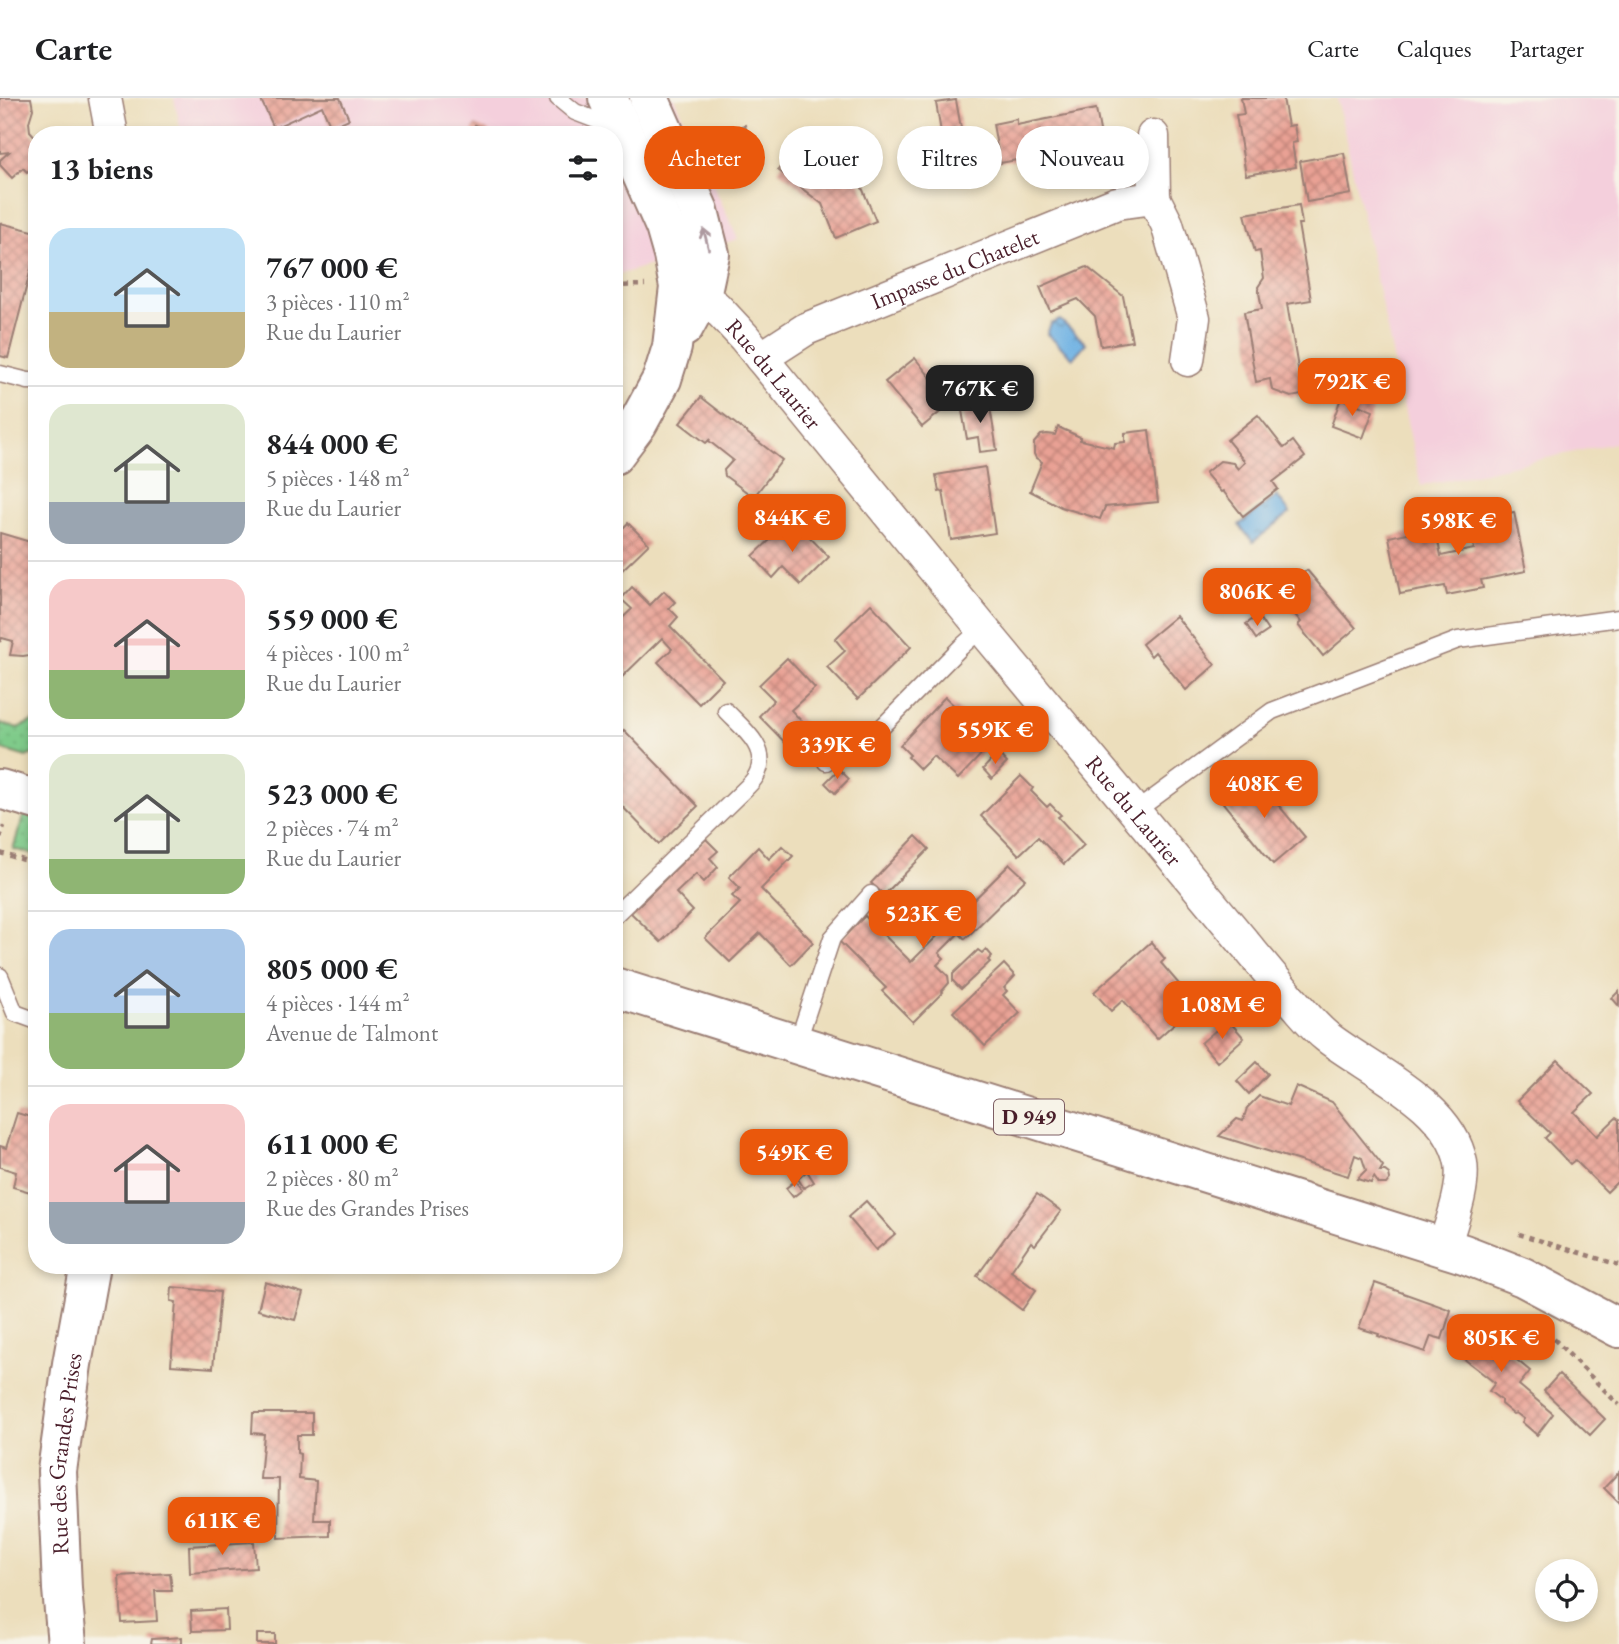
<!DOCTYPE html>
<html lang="fr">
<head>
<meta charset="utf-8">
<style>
	body { margin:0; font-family:"EB Garamond",serif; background:#f2f2f2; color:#202124; height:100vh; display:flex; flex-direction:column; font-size:26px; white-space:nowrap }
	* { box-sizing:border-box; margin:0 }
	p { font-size:23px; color:#757577 }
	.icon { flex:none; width:38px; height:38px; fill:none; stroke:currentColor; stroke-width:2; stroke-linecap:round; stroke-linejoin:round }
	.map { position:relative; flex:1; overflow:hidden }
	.side { position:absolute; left:28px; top:28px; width:595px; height:1148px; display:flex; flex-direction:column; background:#fff; border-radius:28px; box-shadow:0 4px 10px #0003 }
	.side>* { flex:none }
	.banner { position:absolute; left:644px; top:28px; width:665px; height:63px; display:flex; gap:14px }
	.tools { position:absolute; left:1535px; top:1461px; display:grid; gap:14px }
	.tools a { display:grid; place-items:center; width:63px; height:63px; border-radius:50%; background:#fff; box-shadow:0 4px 10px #0003; font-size:35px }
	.price { position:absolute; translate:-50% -60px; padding:0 16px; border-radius:14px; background:#ea580c; color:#fff; font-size:23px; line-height:46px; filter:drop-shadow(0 2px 4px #0008) }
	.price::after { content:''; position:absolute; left:50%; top:42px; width:21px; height:16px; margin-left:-10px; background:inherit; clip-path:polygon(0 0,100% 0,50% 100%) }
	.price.current { background:#222; color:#fff }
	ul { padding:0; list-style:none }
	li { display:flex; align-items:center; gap:21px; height:175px; padding:0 21px }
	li+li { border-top:2px solid #e0e0e0 }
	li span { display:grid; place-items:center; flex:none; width:196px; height:140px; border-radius:21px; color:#555 }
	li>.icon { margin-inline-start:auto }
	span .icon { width:84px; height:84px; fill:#fffc; stroke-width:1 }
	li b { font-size:30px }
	h2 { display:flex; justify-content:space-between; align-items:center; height:84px; padding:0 21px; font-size:30px }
	.chip { padding:0 24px; border-radius:32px; background:#fff; box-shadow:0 4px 10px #0003; font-size:24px; line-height:63px }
	.chip.current { background:#ea580c; color:#fff }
	header { display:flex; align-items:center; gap:42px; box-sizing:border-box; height:98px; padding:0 35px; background:#fff; border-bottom:2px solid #e0e0e0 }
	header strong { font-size:33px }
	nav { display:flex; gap:38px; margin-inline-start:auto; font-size:24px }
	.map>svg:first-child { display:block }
	.built { fill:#f4cfdc }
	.grass { fill:url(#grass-dots); stroke:#64755a; stroke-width:2 }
	.water { fill:url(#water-ripples); stroke:#5c6887; stroke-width:2 }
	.building { fill:url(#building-cross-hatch) }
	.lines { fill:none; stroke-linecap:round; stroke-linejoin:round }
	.service-casing { stroke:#9b7e74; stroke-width:19 }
	.minor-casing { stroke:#9b7e74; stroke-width:35 }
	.tertiary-casing { stroke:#9b7e74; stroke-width:42 }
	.primary-casing { stroke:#9b7e74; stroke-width:42 }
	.path { stroke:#9b7e74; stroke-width:4.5; stroke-dasharray:5 5; stroke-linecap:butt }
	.service { stroke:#fff; stroke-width:16 }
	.minor { stroke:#fff; stroke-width:32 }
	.tertiary { stroke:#fff; stroke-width:38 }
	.primary { stroke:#fff; stroke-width:38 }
	.oneway { stroke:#ae9aa0 }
	.labels { text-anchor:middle; stroke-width:5; stroke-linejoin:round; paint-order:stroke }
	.shield { fill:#f7f3e8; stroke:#7e5f64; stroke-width:2 }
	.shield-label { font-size:21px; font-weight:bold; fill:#4a1f2b }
	.street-label { font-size:23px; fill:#4a1f2b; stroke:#f7f3e8 }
</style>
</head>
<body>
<header>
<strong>Carte</strong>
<nav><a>Carte</a><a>Calques</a><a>Partager</a></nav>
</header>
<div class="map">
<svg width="1619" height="1546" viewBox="0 0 1619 1546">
	<defs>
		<pattern id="grass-dots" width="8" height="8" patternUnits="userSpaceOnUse" patternTransform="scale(1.75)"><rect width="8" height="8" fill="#7fcb8a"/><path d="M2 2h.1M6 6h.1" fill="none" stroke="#6fae77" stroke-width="1.8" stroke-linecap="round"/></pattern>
		<pattern id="water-ripples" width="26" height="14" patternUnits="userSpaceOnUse" patternTransform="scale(1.75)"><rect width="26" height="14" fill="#6db1e3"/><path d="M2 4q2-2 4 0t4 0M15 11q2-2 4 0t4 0" fill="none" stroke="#5c8fb8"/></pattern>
		<pattern id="building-cross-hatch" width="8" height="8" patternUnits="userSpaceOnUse" patternTransform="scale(1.75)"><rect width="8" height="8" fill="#e9a194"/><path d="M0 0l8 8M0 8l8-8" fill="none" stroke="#bf8379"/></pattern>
	</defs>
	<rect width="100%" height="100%" fill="#f7f3e8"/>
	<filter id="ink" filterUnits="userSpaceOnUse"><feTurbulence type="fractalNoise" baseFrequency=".0143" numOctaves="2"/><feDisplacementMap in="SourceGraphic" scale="14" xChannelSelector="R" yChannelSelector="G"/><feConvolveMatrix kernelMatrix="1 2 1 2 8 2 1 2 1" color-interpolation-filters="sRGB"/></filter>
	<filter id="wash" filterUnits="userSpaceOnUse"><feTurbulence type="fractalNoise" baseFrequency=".00686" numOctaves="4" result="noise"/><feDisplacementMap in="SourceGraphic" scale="28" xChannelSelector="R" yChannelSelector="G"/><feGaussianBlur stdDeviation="1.57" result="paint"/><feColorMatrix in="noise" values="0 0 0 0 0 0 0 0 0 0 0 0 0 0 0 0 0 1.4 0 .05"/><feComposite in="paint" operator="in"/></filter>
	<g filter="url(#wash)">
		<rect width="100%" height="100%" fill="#ecdebc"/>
		<!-- built -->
		<g class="built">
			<polygon points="174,0 674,0 738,141 614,178 614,37 182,37"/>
			<polygon points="1337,0 1619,0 1619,344 1421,388"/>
		</g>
		<!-- grass -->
		<g class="grass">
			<polygon points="37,621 37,654 26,659 0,651 0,625 18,630"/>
			<polygon points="24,716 37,722 37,757 13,751"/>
		</g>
		<!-- water -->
		<g class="water">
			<polygon points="1060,222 1086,245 1073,260 1047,236 1051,226"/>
			<polygon points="1277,398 1290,415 1253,444 1239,427"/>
		</g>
		<g id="blocks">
			<!-- building -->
			<g class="building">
				<polygon points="0,0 31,0 33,11 29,24 30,33 37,41 37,65 27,74 23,70 12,80 0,67 0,62 9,54 0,55"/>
				<polygon points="260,0 340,0 349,21 331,29 322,8 274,30"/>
				<polygon points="1241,0 1283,0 1288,28 1294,27 1297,44 1292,45 1296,69 1246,77 1236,17 1244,16"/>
				<polygon points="956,2 961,30 941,34 936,5"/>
				<polygon points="1096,11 1104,54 1065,63 1065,68 1043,73 1042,64 1029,67 1022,61 1000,65 993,26 1017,21 1017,27"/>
				<polygon points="475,27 490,33 489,37 471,37"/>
				<polygon points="745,27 750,44 723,52 719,34"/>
				<polygon points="807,34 838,57 835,62 858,80 876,123 836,140 822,106 778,72"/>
				<polygon points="1344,55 1351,96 1307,104 1300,63"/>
				<polygon points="1299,107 1302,126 1298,126 1311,202 1287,206 1299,276 1314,274 1318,294 1291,299 1272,292 1270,281 1256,284 1244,214 1262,211 1258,189 1264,180 1260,153 1255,154 1245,116"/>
				<polygon points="0,125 37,134 37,147 8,260 0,258"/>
				<polygon points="1087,169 1123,198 1132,243 1101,248 1095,218 1078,201 1050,213 1040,189"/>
				<polygon points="915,260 951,305 922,329 885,284"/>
				<polygon points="701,299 782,362 756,396 748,395 725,378 724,372 733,362 709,343 710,341 706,345 680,325"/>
				<polygon points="1341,300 1373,313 1363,340 1331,328"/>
				<polygon points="989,303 997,352 980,354 978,339 967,341 961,307"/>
				<polygon points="1258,317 1284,350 1293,343 1305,359 1273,384 1278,391 1243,418 1223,393 1221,394 1205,375 1220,363 1233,365 1238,371 1245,364 1227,342"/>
				<polygon points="1058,329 1080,339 1080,342 1114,350 1115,345 1125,344 1125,335 1149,332 1158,404 1105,409 1100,421 1061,409 1030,393 1042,364 1036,360 1034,356 1034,345 1041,337 1047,336 1055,337"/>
				<polygon points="985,369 995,435 951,442 943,393 939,394 936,377"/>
				<polygon points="1514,414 1526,473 1481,482 1483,490 1447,497 1445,488 1400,496 1389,439 1435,429 1441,458 1474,451 1469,423"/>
				<polygon points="792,421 829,459 801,487 783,469 773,480 753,458"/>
				<polygon points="628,425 649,446 618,476 614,472 614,439"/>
				<polygon points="0,435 37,446 36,556 23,558 10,557 13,543 2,540 0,544"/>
				<polygon points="1307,472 1356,530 1323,558 1298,527 1301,524 1278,496"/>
				<polygon points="632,489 650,507 664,493 675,504 669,510 678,519 670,528 723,582 699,606 658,564 672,551 662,540 618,583 614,579 614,528 632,511 621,501"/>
				<polygon points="871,506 911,549 858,601 827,569 845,553 835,541"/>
				<polygon points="1176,518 1215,567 1186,592 1155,554 1151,558 1142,546"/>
				<polygon points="1258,518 1268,533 1256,541 1246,526"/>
				<polygon points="787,560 815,590 791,612 823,646 804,664 759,618 774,602 759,587"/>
				<polygon points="945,599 993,644 958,681 933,658 920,671 908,659 910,657 900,647"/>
				<polygon points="624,632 698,708 659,746 614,700 614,642"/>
				<polygon points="998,655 1007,665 992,681 983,671"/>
				<polygon points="839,671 849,681 835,695 825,685"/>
				<polygon points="1021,678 1033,690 1031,693 1047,709 1050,706 1061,717 1058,719 1084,747 1064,766 1038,739 1019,757 981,718"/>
				<polygon points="1255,679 1305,739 1273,766 1223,705"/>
				<polygon points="916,738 929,751 884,797 871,785"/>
				<polygon points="706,741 718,753 710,760 718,769 704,784 696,776 676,795 693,813 661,844 631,815"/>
				<polygon points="782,748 793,758 761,791 813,844 791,867 760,835 730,864 705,840 740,805 732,798 740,790 729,779 758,749 769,761"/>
				<polygon points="1010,766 1026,781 965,841 959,835 939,855 944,860 937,867 948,878 949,885 942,893 943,894 913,924 882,893 886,890 839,843 865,818 911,864"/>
				<polygon points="1151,844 1165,861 1161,865 1196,906 1157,941 1123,902 1111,913 1094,894"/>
				<polygon points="986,851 992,858 988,862 990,864 961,891 953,883 953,876 978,852 982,855"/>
				<polygon points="1004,866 1015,878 1004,890 1007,893 1003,897 1020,915 985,948 953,914"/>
				<polygon points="1619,893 1619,908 1612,900"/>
				<polygon points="1228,922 1244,940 1217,964 1201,945"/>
				<polygon points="1558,962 1593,996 1574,1014 1597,1038 1616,1020 1619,1022 1619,1082 1607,1094 1575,1062 1570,1066 1545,1040 1550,1035 1517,1003"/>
				<polygon points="1257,964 1268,976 1249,996 1237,983"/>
				<polygon points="1296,988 1332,1004 1383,1068 1380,1073 1385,1073 1389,1076 1390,1081 1386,1086 1379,1086 1374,1079 1371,1085 1357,1081 1366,1072 1362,1060 1355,1057 1348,1078 1219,1038 1237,1021 1243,1023 1247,1010 1259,998 1288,1008"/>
				<polygon points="17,1015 37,1021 37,1096 13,1089 16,1074 0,1069 0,1048 6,1050"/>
				<polygon points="807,1073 814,1084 804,1090 798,1081"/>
				<polygon points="795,1083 802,1092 793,1099 786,1090"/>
				<polygon points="1037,1096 1061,1113 1035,1147 1031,1144 1011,1173 1036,1192 1022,1212 977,1178"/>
				<polygon points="866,1103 895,1136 876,1152 848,1119"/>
				<polygon points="265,1184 303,1195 295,1222 258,1212"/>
				<polygon points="1375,1185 1451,1212 1442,1241 1431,1238 1425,1254 1378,1238 1379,1236 1359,1230"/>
				<polygon points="172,1189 220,1194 213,1270 171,1267 176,1204 171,1203"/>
				<polygon points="1465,1219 1530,1273 1519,1287 1553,1316 1537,1337 1522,1324 1524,1321 1516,1315 1513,1316 1501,1306 1501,1302 1489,1293 1495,1285 1450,1250"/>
				<polygon points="1559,1276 1605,1321 1590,1337 1544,1293"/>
				<polygon points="253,1315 312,1315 312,1337 297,1337 297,1355 300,1356 299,1381 316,1383 314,1422 330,1422 330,1438 278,1440 279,1381 260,1381 264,1336 252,1335"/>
				<polygon points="1619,1374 1619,1405 1604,1390"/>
				<polygon points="254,1444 256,1470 190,1475 189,1448"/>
				<polygon points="170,1475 172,1493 155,1493 157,1523 122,1525 119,1478"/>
				<polygon points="226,1511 227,1532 192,1533 191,1513"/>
				<rect x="257" y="1536" width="18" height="10"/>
				<polygon points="182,1539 182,1546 151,1546 152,1541"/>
			</g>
		</g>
	</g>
	<g filter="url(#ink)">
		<use href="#blocks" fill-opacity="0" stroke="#9b7e74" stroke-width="2"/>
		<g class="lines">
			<defs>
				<g id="service">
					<polyline points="558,0 575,14 614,29"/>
					<polyline points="0,276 28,283 37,283"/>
					<path d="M826,664C834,658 841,651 850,647C860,642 868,640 877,634L961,549L982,530"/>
					<polyline points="1136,713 1272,613 1458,542 1619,520"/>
					<path d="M614,818L748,688C752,684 756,679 758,674C769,649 741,629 726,613"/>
					<polyline points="0,878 15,915 37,923"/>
					<polyline points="797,946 832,840 871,796"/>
				</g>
				<g id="minor">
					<polyline points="105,0 112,37"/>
					<polyline points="1153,38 1154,100 1167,126 1194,220 1188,262"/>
					<path id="s1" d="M680,189L701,198L716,209L744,239L982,530L1290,900C1302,913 1313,928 1327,939C1371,973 1450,1006 1461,1065C1465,1090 1451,1125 1444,1149"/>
					<path id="s2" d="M761,260L806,231L1117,105L1154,100"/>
				</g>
				<g id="tertiary">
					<polyline points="608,0 665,129 673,157 679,189 672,249 662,281 638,325 614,357"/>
					<polyline points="649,0 699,113 710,156 701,198 684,229"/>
					<path id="s3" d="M67,1546L62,1491L57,1373L72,1266L90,1167"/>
				</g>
				<g id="primary">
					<polyline points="0,691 37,702"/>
					<polyline points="614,889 1464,1156 1523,1179 1619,1230"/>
				</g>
			</defs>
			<!-- service casing -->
			<use href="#service" class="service-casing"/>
			<!-- minor casing -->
			<use href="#minor" class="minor-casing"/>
			<!-- tertiary casing -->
			<use href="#tertiary" class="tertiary-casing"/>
			<!-- primary casing -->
			<use href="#primary" class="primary-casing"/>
			<!-- path -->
			<g class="path">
				<polyline points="614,188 645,187"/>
				<polyline points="0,740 4,728"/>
				<polyline points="0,755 37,766"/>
				<polyline points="1519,1136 1619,1167"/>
				<polyline points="1547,1234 1619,1307"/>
			</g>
			<!-- service -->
			<use href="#service" class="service"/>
			<!-- minor -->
			<use href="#minor" class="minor"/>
			<!-- tertiary -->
			<use href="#tertiary" class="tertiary"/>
			<!-- primary -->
			<use href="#primary" class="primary"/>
		</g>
		<!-- one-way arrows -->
		<defs><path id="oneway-shaft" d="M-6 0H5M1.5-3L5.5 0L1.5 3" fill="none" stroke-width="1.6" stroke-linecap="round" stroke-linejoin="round" transform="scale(1.75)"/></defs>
		<use class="oneway" href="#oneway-shaft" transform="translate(706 141) rotate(-104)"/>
	</g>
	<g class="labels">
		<!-- shield labels -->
		<rect class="shield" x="994" y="1001.5" width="70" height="35" rx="5"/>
		<g class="shield-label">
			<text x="1029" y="1026">D 949</text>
		</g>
		<!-- street labels -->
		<g class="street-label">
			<text dy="8" stroke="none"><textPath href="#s2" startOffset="214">Impasse du Chatelet</textPath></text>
			<text dy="8" stroke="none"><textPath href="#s1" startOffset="130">Rue du Laurier</textPath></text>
			<text dy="8" stroke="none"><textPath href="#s1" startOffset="696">Rue du Laurier</textPath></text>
			<text dy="8" stroke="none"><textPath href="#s3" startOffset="191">Rue des Grandes Prises</textPath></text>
		</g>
	</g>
</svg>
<div class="tools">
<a><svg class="icon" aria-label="locate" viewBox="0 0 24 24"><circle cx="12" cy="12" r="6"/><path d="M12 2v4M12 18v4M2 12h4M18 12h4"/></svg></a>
</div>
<b class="price" style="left:1352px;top:320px">792K €</b>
<b class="price current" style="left:980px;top:327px">767K €</b>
<b class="price" style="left:792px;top:456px">844K €</b>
<b class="price" style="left:1458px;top:459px">598K €</b>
<b class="price" style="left:1257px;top:530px">806K €</b>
<b class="price" style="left:995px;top:668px">559K €</b>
<b class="price" style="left:837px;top:683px">339K €</b>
<b class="price" style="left:1264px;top:722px">408K €</b>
<b class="price" style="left:923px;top:852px">523K €</b>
<b class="price" style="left:1222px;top:943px">1.08M €</b>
<b class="price" style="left:794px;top:1091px">549K €</b>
<b class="price" style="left:1501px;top:1276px">805K €</b>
<b class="price" style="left:222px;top:1459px">611K €</b>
<div class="banner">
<a class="chip current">Acheter</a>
<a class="chip">Louer</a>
<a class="chip">Filtres</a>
<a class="chip">Nouveau</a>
</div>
<section class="side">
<h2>13 biens<svg class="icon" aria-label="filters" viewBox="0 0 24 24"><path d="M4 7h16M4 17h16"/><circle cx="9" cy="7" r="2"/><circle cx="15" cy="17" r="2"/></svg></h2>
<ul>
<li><span style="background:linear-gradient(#bfe0f5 60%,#c2b280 0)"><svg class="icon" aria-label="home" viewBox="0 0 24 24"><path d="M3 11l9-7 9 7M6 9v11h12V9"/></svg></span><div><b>767 000 €</b><p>3 pièces · 110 m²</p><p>Rue du Laurier</p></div></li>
<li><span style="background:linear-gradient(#dfe7d0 70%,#9aa5b1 0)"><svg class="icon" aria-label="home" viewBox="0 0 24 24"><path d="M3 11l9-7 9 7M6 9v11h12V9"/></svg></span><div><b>844 000 €</b><p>5 pièces · 148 m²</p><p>Rue du Laurier</p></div></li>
<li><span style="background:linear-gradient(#f6c9c9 65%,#8fb573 0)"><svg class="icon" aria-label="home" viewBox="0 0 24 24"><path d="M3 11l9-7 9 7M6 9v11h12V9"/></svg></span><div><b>559 000 €</b><p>4 pièces · 100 m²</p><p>Rue du Laurier</p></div></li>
<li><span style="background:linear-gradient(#dfe7d0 75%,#8fb573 0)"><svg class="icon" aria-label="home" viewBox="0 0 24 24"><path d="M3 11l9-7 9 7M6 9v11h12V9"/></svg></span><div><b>523 000 €</b><p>2 pièces · 74 m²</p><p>Rue du Laurier</p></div></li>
<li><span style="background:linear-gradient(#a9c7e8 60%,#8fb573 0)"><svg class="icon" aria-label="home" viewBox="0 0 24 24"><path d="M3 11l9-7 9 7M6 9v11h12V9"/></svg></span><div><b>805 000 €</b><p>4 pièces · 144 m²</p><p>Avenue de Talmont</p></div></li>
<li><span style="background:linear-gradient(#f6c9c9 70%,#9aa5b1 0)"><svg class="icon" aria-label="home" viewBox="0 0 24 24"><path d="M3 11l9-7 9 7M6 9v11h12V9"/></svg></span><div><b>611 000 €</b><p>2 pièces · 80 m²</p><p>Rue des Grandes Prises</p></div></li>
</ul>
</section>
</div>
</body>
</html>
